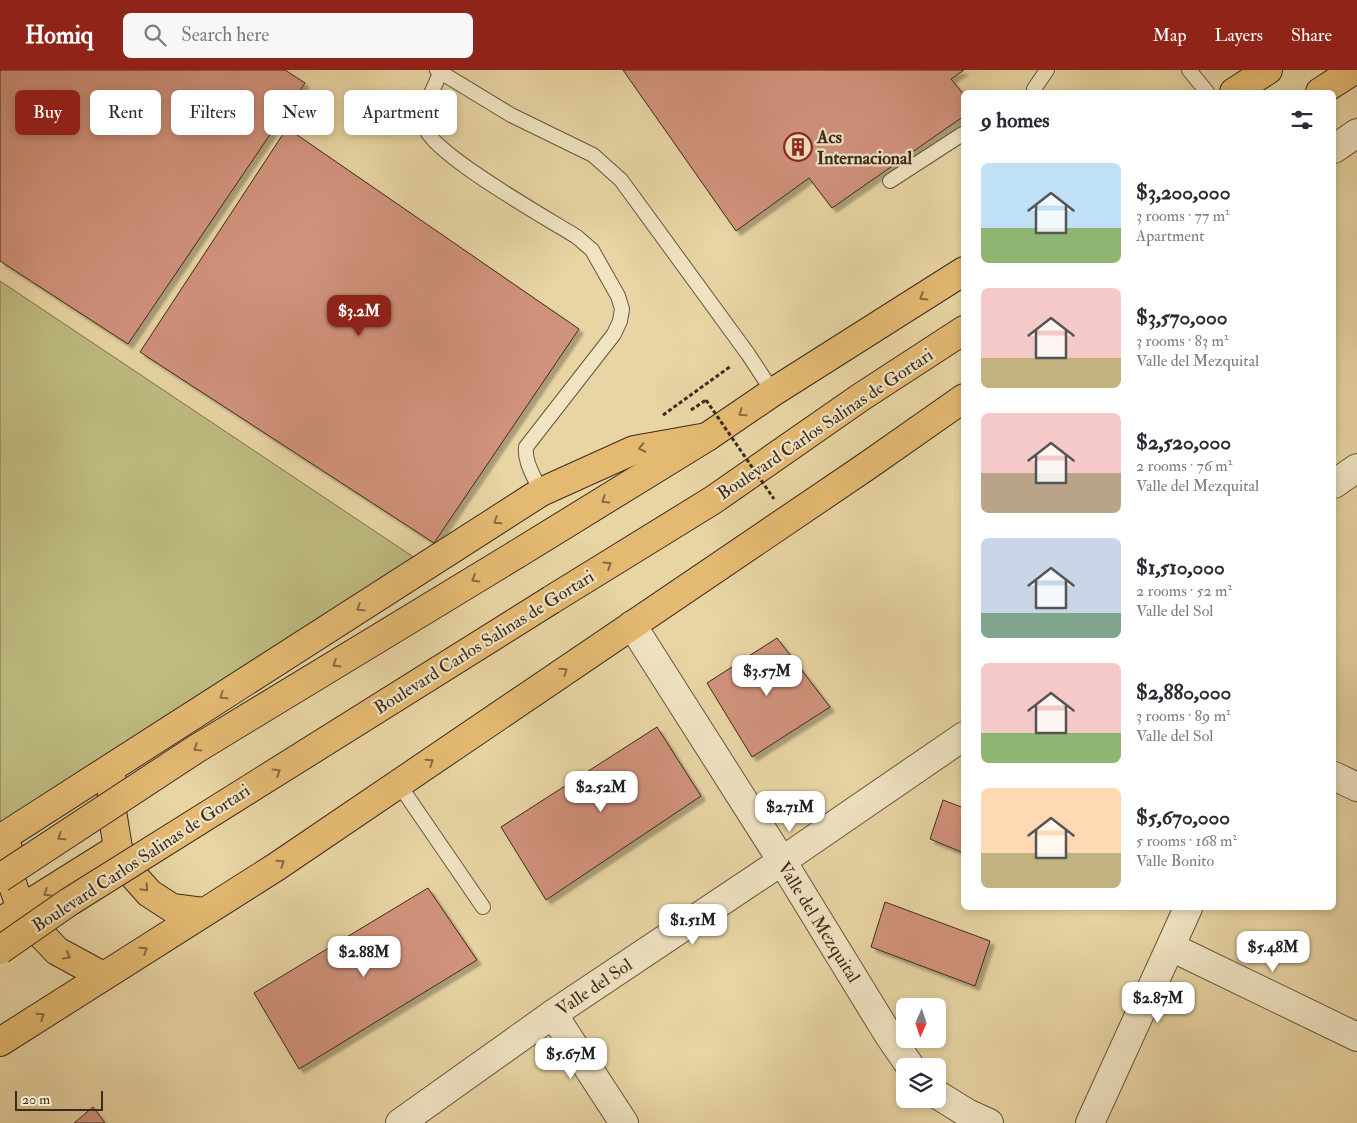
<!DOCTYPE html>
<html lang="en">
<head>
<meta charset="utf-8">
<style>
	body { margin:0; font-family:"IM FELL Double Pica",serif; background:#f7f7f7; color:#2b2b33; height:100vh; display:flex; flex-direction:column; font-size:19px; white-space:nowrap }
	* { box-sizing:border-box; margin:0 }
	p { font-size:16px; color:#7c7c81 }
	.icon { flex:none; width:28px; height:28px; fill:none; stroke:currentColor; stroke-width:2; stroke-linecap:round; stroke-linejoin:round }
	.map { position:relative; flex:1; overflow:hidden }
	.details { position:absolute; left:961px; top:20px; width:375px; height:820px; display:flex; flex-direction:column; background:#fff; border-radius:8px; box-shadow:0 2px 8px #0003 }
	.details>* { flex:none }
	.banner { position:absolute; left:15px; top:20px; width:475px; height:45px; display:flex; gap:10px }
	.needle { width:32px; rotate:183deg }
	.tools { position:absolute; left:896px; top:928px; display:grid; gap:10px }
	.tools a { display:grid; place-items:center; width:50px; height:50px; border-radius:8px; background:#fff; box-shadow:0 2px 8px #0003; font-size:25px }
	.scale { position:absolute; left:15px; bottom:12px; width:88px; box-sizing:border-box; padding-left:5px; border:2px solid #3b2a1f; border-top:0; font-size:14px; line-height:18px; white-space:nowrap; color:#3b2a1f; -webkit-text-stroke:4px #f0e4c3; paint-order:stroke }
	.price { position:absolute; translate:-50% -42px; padding:0 11px; border-radius:10px; background:#fff; color:#222; font-size:16px; line-height:32px; filter:drop-shadow(0 1px 2px #0008) }
	.price::after { content:''; position:absolute; left:50%; top:30px; width:15px; height:11px; margin-left:-8px; background:inherit; clip-path:polygon(0 0,100% 0,50% 100%) }
	.price.current { background:#8f2418; color:#fff }
	ul { padding:0; list-style:none }
	li { display:flex; align-items:center; gap:15px; height:125px; padding:0 20px }
	li span { display:grid; place-items:center; flex:none; width:140px; height:100px; border-radius:8px; color:#555 }
	li>.icon { margin-inline-start:auto }
	span .icon { width:60px; height:60px; fill:#fffc; stroke-width:1 }
	li b { font-size:21px }
	h2 { display:flex; justify-content:space-between; align-items:center; height:60px; padding:0 20px; font-size:21px }
	.tag { padding:0 18px; border-radius:8px; background:#fff; box-shadow:0 2px 8px #0003; font-size:18px; line-height:45px }
	.tag.current { background:#8f2418; color:#fff }
	header { display:flex; align-items:center; gap:30px; box-sizing:border-box; height:70px; padding:0 25px; background:#8f2418; color:#fff }
	header strong { font-size:24px }
	nav { display:flex; gap:28px; margin-inline-start:auto; font-size:18px }
	.search { width:350px; height:45px; background:#f7f7f7; display:flex; align-items:center; gap:12px; box-sizing:border-box; padding:0 18px; border-radius:8px; color:#7c7c81; font-size:19px }
	.map>svg:first-child { display:block }
	.green { fill:#bebb80; stroke:#7c7250 }
	.building { fill:#d1927c; stroke:#3b2a1f; filter:url(#shadow) }
	.lines { fill:none; stroke-linecap:round; stroke-linejoin:round }
	.service-casing { stroke:#665540; stroke-width:16 }
	.minor-casing { stroke:#665540; stroke-width:30 }
	.primary-casing { stroke:#3b2a1f; stroke-width:30 }
	.path { stroke:#3b2a1f; stroke-width:3; stroke-dasharray:4 2.5; stroke-linecap:butt }
	.service { stroke:#f0e4c3; stroke-width:14 }
	.minor { stroke:#f0e4c3; stroke-width:28 }
	.primary { stroke:#e4ba72; stroke-width:28 }
	.primary-bridge-casing { stroke:#3b2a1f; stroke-width:30; stroke-linecap:butt }
	.path-bridge { stroke:#3b2a1f; stroke-width:3; stroke-dasharray:4 2.5; stroke-linecap:butt }
	.primary-bridge { stroke:#e4ba72; stroke-width:28 }
	.oneway { stroke:#876b44 }
	.labels { text-anchor:middle; stroke-width:4.5; stroke-linejoin:round; paint-order:stroke }
	.poi-label { font-size:18px; font-weight:bold; fill:#3b2a1f; stroke:#f0e4c3; text-anchor:start }
	.street-label { font-size:18px; fill:#3b2a1f; stroke:#f0e4c3 }
</style>
</head>
<body>
<header>
<strong>Homiq</strong>
<div class="search"><svg class="icon" aria-label="search" viewBox="0 0 24 24"><circle cx="10" cy="10" r="6"/><path d="M15 15l6 6"/></svg>Search here</div>
<nav><a>Map</a><a>Layers</a><a>Share</a></nav>
</header>
<div class="map">
<svg width="1357" height="1053" viewBox="0 0 1357 1053">
	<defs>
		<filter id="shadow"><feDropShadow dx="4.5" dy="4.5" stdDeviation="1" flood-color="#0004"/></filter>
	</defs>
	<rect width="100%" height="100%" fill="#e8d5a3"/>
	<filter id="stains"><feTurbulence type="fractalNoise" baseFrequency=".004" numOctaves="4"/><feColorMatrix values="0 0 0 0 .2 0 0 0 0 .09 0 0 0 0 .02 0 0 0 .5 -.17"/></filter>
	<radialGradient id="worn" r=".72"><stop offset=".6" stop-color="#630" stop-opacity="0"/><stop offset="1" stop-color="#630" stop-opacity=".3"/></radialGradient>
	<!-- green -->
	<polygon class="green" points="0,211 421,492 0,761"/>
	<!-- building -->
	<g class="building">
		<polygon points="0,0 285,0 305,13 128,274 0,191"/>
		<polygon points="623,0 964,0 951,9 964,25 964,46 832,138 809,108 736,161"/>
		<polygon points="287,58 579,259 434,473 140,282"/>
		<polygon points="777,568 830,637 752,687 707,613"/>
		<polygon points="657,657 701,726 546,830 501,757"/>
		<polygon points="943,730 964,738 964,783 930,769"/>
		<polygon points="428,818 477,890 299,999 254,923"/>
		<polygon points="885,832 990,871 975,916 871,877"/>
		<polygon points="93,1037 105,1053 74,1053"/>
	</g>
	<g class="lines">
		<defs>
			<g id="service">
				<polyline points="437,0 511,45 593,85 621,110 748,284 773,322"/>
				<polyline points="1189,0 1207,22"/>
				<path d="M440,3C434,19 421,39 425,57C432,84 550,150 577,167L592,180L618,226L622,239L620,251L614,264L526,377C524,392 535,408 541,422"/>
				<polyline points="1034,19 1047,0"/>
				<polyline points="890,111 964,63"/>
				<polyline points="398,713 483,837"/>
			</g>
			<g id="minor">
				<polyline points="1334,79 1357,63"/>
				<polyline points="1334,414 1357,398"/>
				<polyline points="632,555 782,791 888,964 910,996"/>
				<polyline points="1334,706 1357,717"/>
				<polyline points="1171,877 1357,967"/>
				<polyline points="553,944 624,1053"/>
				<polyline points="938,1025 967,1043 989,1053"/>
				<polyline points="400,1053 553,944 782,791 964,666"/>
				<polyline points="1090,1053 1188,838"/>
			</g>
			<g id="primary">
				<polyline points="1234,22 1268,0"/>
				<polyline points="1320,22 1354,0"/>
				<polyline points="517,484 707,367 773,322 964,201"/>
				<polyline points="551,530 713,430 861,327 964,260"/>
				<polyline points="113,713 111,735 118,778 126,797 149,823 172,838 203,842"/>
				<polyline points="0,769 541,422 634,380 707,367"/>
				<polyline points="8,779 9,804 21,839 37,860 57,881 103,906"/>
				<polyline points="0,852 118,778"/>
				<polyline points="0,972 276,797 867,396 964,328"/>
			</g>
		</defs>
		<!-- service casing -->
		<use href="#service" class="service-casing"/>
		<!-- minor casing -->
		<use href="#minor" class="minor-casing"/>
		<!-- primary casing -->
		<use href="#primary" class="primary-casing"/>
		<!-- path -->
		<g class="path">
			<polyline points="691,340 706,330"/>
			<polyline points="663,345 731,296"/>
		</g>
		<!-- service -->
		<use href="#service" class="service"/>
		<!-- minor -->
		<use href="#minor" class="minor"/>
		<!-- primary -->
		<use href="#primary" class="primary"/>
		<defs>
			<g id="primary-bridge">
				<polyline points="0,808 196,679 517,484"/>
				<polyline points="0,880 69,832 551,530"/>
			</g>
		</defs>
		<!-- primary-bridge casing -->
		<use href="#primary-bridge" class="primary-bridge-casing"/>
		<!-- path-bridge -->
		<polyline class="path-bridge" points="706,330 774,429"/>
		<!-- primary-bridge -->
		<use href="#primary-bridge" class="primary-bridge"/>
	</g>
	<!-- one-way arrows -->
	<defs><path id="oneway-chevron" d="M-2-3.5L2.5 0L-2 3.5" fill="none" stroke-width="1.6" stroke-linecap="round" stroke-linejoin="round" transform="scale(1.25)"/></defs>
	<g class="oneway">
		<use href="#oneway-chevron" transform="translate(923 227) rotate(148)"/>
		<use href="#oneway-chevron" transform="translate(742 343) rotate(146)"/>
		<use href="#oneway-chevron" transform="translate(642 378) rotate(168)"/>
		<use href="#oneway-chevron" transform="translate(605 430) rotate(148)"/>
		<use href="#oneway-chevron" transform="translate(497 451) rotate(147)"/>
		<use href="#oneway-chevron" transform="translate(608 495) rotate(-32)"/>
		<use href="#oneway-chevron" transform="translate(475 509) rotate(149)"/>
		<use href="#oneway-chevron" transform="translate(360 538) rotate(147)"/>
		<use href="#oneway-chevron" transform="translate(336 594) rotate(149)"/>
		<use href="#oneway-chevron" transform="translate(564 601) rotate(-34)"/>
		<use href="#oneway-chevron" transform="translate(223 626) rotate(147)"/>
		<use href="#oneway-chevron" transform="translate(197 678) rotate(148)"/>
		<use href="#oneway-chevron" transform="translate(430 692) rotate(-34)"/>
		<use href="#oneway-chevron" transform="translate(277 702) rotate(-32)"/>
		<use href="#oneway-chevron" transform="translate(61 767) rotate(147)"/>
		<use href="#oneway-chevron" transform="translate(281 793) rotate(-34)"/>
		<use href="#oneway-chevron" transform="translate(145 818) rotate(47)"/>
		<use href="#oneway-chevron" transform="translate(47 823) rotate(148)"/>
		<use href="#oneway-chevron" transform="translate(144 880) rotate(-33)"/>
		<use href="#oneway-chevron" transform="translate(67 886) rotate(29)"/>
		<use href="#oneway-chevron" transform="translate(41 946) rotate(-33)"/>
	</g>
	<!-- icons -->
	<defs>
		<symbol id="building-ring" viewBox="-11 -11 22 22"><circle r="9.5" fill="#f0e4c3" stroke="#8f2418" stroke-width="1.5"/><path d="M-4-6H4V6H1V3H-1V6H-4ZM-2.5-4.3h1.7v1.8h-1.7ZM.8-4.3h1.7v1.8H.8ZM-2.5-1h1.7V.8h-1.7ZM.8-1h1.7V.8H.8Z" fill="#8f2418"/></symbol>
	</defs>
	<g fill-rule="evenodd">
		<use href="#building-ring" x="782" y="61" width="32" height="32"/>
	</g>
	<g class="labels">
		<!-- poi labels -->
		<g class="poi-label">
			<text x="817" y="73">Acs<tspan x="817" dy="21">Internacional</tspan></text>
		</g>
		<!-- street labels -->
		<g class="street-label">
			<text transform="translate(825 354) rotate(-34)" y="6">Boulevard Carlos Salinas de Gortari</text>
			<text transform="translate(484 572) rotate(-32)" y="6">Boulevard Carlos Salinas de Gortari</text>
			<text transform="translate(141 788) rotate(-33)" y="6">Boulevard Carlos Salinas de Gortari</text>
			<text transform="translate(819 852) rotate(58)" y="6">Valle del Mezquital</text>
			<text transform="translate(594 917) rotate(-34)" y="6">Valle del Sol</text>
		</g>
	</g>
	<rect width="100%" height="100%" filter="url(#stains)"/>
	<rect width="100%" height="100%" fill="url(#worn)"/>
</svg>
<div class="tools">
<a><svg class="needle" viewBox="-14 -14 28 28"><path d="M0-13l5 13h-10z" fill="#e53935"/><path d="M0 13l5-13h-10z" fill="#7c7c81"/></svg></a>
<a><svg class="icon" aria-label="layers" viewBox="0 0 24 24"><path d="M12 4l9 5-9 5-9-5zM3 14l9 5 9-5"/></svg></a>
</div>
<div class="scale">20 m</div>
<b class="price current" style="left:359px;top:267px">$3.2M</b>
<b class="price" style="left:767px;top:627px">$3.57M</b>
<b class="price" style="left:601px;top:743px">$2.52M</b>
<b class="price" style="left:790px;top:763px">$2.71M</b>
<b class="price" style="left:693px;top:876px">$1.51M</b>
<b class="price" style="left:1273px;top:903px">$5.48M</b>
<b class="price" style="left:364px;top:908px">$2.88M</b>
<b class="price" style="left:1158px;top:954px">$2.87M</b>
<b class="price" style="left:571px;top:1010px">$5.67M</b>
<div class="banner">
<a class="tag current">Buy</a>
<a class="tag">Rent</a>
<a class="tag">Filters</a>
<a class="tag">New</a>
<a class="tag">Apartment</a>
</div>
<section class="details">
<h2>9 homes<svg class="icon" aria-label="filters" viewBox="0 0 24 24"><path d="M4 7h16M4 17h16"/><circle cx="9" cy="7" r="2"/><circle cx="15" cy="17" r="2"/></svg></h2>
<ul>
<li><span style="background:linear-gradient(#bfe0f5 65%,#8fb573 0)"><svg class="icon" aria-label="home" viewBox="0 0 24 24"><path d="M3 11l9-7 9 7M6 9v11h12V9"/></svg></span><div><b>$3,200,000</b><p>3 rooms · 77 m²</p><p>Apartment</p></div></li>
<li><span style="background:linear-gradient(#f6c9c9 70%,#c2b280 0)"><svg class="icon" aria-label="home" viewBox="0 0 24 24"><path d="M3 11l9-7 9 7M6 9v11h12V9"/></svg></span><div><b>$3,570,000</b><p>3 rooms · 83 m²</p><p>Valle del Mezquital</p></div></li>
<li><span style="background:linear-gradient(#f6c9c9 60%,#b9a48a 0)"><svg class="icon" aria-label="home" viewBox="0 0 24 24"><path d="M3 11l9-7 9 7M6 9v11h12V9"/></svg></span><div><b>$2,520,000</b><p>2 rooms · 76 m²</p><p>Valle del Mezquital</p></div></li>
<li><span style="background:linear-gradient(#c9d6e8 75%,#7fa58c 0)"><svg class="icon" aria-label="home" viewBox="0 0 24 24"><path d="M3 11l9-7 9 7M6 9v11h12V9"/></svg></span><div><b>$1,510,000</b><p>2 rooms · 52 m²</p><p>Valle del Sol</p></div></li>
<li><span style="background:linear-gradient(#f6c9c9 70%,#8fb573 0)"><svg class="icon" aria-label="home" viewBox="0 0 24 24"><path d="M3 11l9-7 9 7M6 9v11h12V9"/></svg></span><div><b>$2,880,000</b><p>3 rooms · 89 m²</p><p>Valle del Sol</p></div></li>
<li><span style="background:linear-gradient(#ffd9b3 65%,#c2b280 0)"><svg class="icon" aria-label="home" viewBox="0 0 24 24"><path d="M3 11l9-7 9 7M6 9v11h12V9"/></svg></span><div><b>$5,670,000</b><p>5 rooms · 168 m²</p><p>Valle Bonito</p></div></li>
</ul>
</section>
</div>
</body>
</html>
